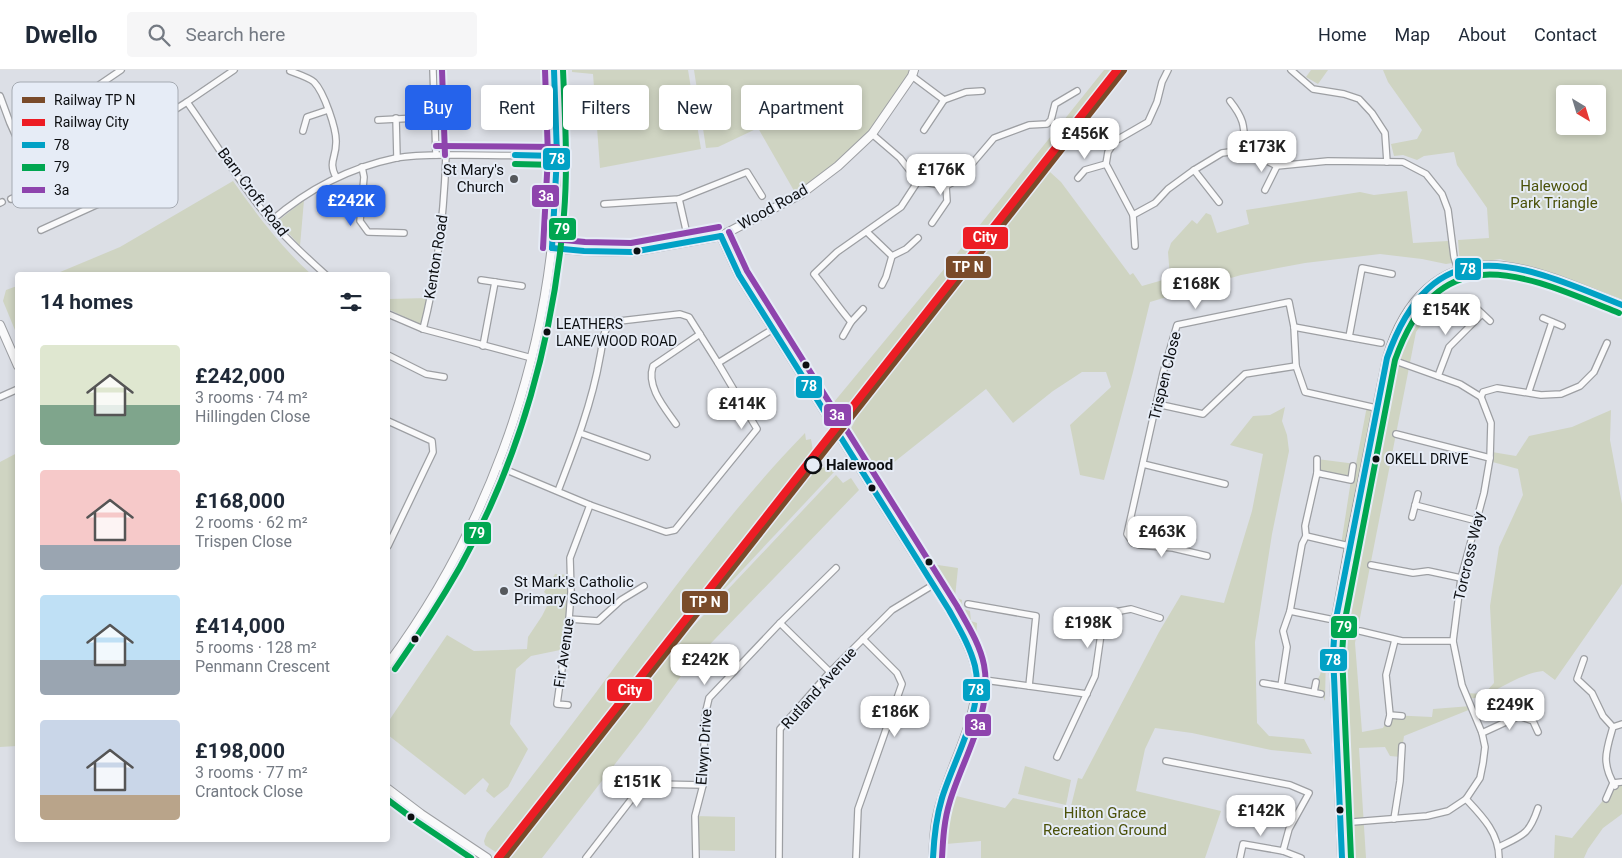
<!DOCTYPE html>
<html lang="en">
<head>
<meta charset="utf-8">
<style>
	body { margin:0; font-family:Roboto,sans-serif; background:#f6f6f7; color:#1f2937; height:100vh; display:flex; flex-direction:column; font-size:19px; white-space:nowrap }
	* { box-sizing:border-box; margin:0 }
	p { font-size:16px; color:#747a83 }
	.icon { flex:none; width:28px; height:28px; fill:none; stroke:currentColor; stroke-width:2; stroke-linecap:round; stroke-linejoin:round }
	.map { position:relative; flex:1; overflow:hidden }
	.drawer { position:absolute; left:15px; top:202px; width:375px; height:570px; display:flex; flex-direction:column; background:#fff; border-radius:5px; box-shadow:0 2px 8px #0003 }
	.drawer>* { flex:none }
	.banner { position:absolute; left:405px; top:15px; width:475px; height:45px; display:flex; gap:10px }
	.needle { width:32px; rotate:142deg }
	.buttons { position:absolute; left:1556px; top:15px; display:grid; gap:10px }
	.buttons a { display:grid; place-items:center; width:50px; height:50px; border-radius:5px; background:#fff; box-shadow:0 2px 8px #0003; font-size:25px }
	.price { position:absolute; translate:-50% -42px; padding:0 11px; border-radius:10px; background:#fff; color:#222; font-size:16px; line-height:32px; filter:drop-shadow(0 1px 2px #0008) }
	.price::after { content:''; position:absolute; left:50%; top:30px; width:15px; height:11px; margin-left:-8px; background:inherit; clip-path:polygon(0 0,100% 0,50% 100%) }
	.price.selected { background:#2563eb; color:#fff }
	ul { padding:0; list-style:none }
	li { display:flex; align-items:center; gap:15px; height:125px; padding:0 25px }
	li span { display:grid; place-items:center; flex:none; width:140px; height:100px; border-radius:5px; color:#555 }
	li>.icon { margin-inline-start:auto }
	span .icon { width:60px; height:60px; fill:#fffc; stroke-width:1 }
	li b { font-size:21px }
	h2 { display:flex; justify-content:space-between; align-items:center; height:60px; padding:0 25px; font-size:21px }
	.pill { padding:0 18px; border-radius:5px; background:#fff; box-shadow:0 2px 8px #0003; font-size:18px; line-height:45px }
	.pill.selected { background:#2563eb; color:#fff }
	header { display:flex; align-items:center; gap:30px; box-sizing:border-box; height:70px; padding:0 25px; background:#fff; border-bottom:1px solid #e0e1e3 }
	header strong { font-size:24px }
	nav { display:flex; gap:28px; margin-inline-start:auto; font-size:18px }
	.search { width:350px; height:45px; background:#f6f6f7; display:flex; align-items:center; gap:12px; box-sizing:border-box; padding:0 18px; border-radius:5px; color:#747a83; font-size:19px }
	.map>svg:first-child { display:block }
	.green { fill:#cfd4c2; fill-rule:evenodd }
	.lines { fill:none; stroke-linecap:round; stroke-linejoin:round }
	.street-casing { stroke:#9d9fa3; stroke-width:8 }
	.secondary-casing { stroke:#9d9fa3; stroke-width:10 }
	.street { stroke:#fafafb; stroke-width:5.5 }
	.secondary { stroke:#fafafb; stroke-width:8 }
	.bus-1-casing { stroke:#e6ecf6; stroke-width:10 }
	.bus-2-casing { stroke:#e6ecf6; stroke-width:10 }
	.bus-3-casing { stroke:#e6ecf6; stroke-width:10 }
	.bus-1 { stroke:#01a1c5; stroke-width:6 }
	.bus-2 { stroke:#00a651; stroke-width:6 }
	.bus-3 { stroke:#8e44ad; stroke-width:6 }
	.rail-1-casing { stroke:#e6ecf6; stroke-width:11 }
	.rail-2-casing { stroke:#e6ecf6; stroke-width:11 }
	.rail-1 { stroke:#7a4b2a; stroke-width:8 }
	.rail-2 { stroke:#ed1c24; stroke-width:8 }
	.poi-dot { fill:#55585c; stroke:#e6ecf6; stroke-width:2 }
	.bus-dot { fill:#0d0f12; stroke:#e6ecf6; stroke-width:2 }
	.stop-dot { fill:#e6ecf6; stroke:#0d0f12; stroke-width:2.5 }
	.labels { text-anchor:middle; stroke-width:4; stroke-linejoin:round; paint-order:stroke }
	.bus-label { font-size:14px; fill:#0d0f12; stroke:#e6ecf6; text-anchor:start }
	.poi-label { font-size:15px; fill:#0d0f12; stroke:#e6ecf6; text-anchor:end }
	.park-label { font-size:15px; fill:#4b5109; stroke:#e6ecf6 }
	.street-label { font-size:15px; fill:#0d0f12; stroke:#e6ecf6 }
	.stop-label { font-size:15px; font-weight:bold; fill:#0d0f12; stroke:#e6ecf6; text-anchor:start }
	.key { fill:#e6ecf6; stroke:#a5aab2; stroke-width:1 }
	.key-label { font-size:14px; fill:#0d0f12 }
	.line-badge { stroke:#e6ecf6; stroke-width:2 }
	.badge-label { font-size:14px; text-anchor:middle; font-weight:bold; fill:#fff }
</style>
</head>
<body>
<header>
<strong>Dwello</strong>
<div class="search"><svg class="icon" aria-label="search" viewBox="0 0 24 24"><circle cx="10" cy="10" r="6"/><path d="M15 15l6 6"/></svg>Search here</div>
<nav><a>Home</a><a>Map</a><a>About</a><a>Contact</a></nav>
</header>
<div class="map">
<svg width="1622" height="788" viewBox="0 0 1622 788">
	<rect width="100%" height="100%" fill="#dcdfe6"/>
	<!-- green -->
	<g class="green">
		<polygon points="572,0 688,0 701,79 600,98 593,4 572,2"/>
		<polygon points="694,0 913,0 867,69 797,126 758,58 718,77 706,78"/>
		<polygon points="1104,0 1114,0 837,352 829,338 959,181"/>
		<polygon points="1311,0 1328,0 1318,14 1306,7"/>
		<path d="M1383,0H1622V232L1561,207L1500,189L1466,194L1460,197L1458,170L1489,168L1487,138L1457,95L1454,82L1424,86L1417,90L1403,85L1394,86L1391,74L1417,69L1422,60L1388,12ZM1565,24H1598V56H1565Z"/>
		<polygon points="1050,102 1061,112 1130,205 1133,203 1142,216 1170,208 1168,182 1171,173 1192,150 1197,154 1206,143 1211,145 1217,163 1249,154 1246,140 1360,122 1374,125 1407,121 1413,173 1448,171 1452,193 1446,194 1422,189 1380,184 1305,193 1241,205 1150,232 1133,302 1104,410 1080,405 1070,355 1111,317 1106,302 1082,302 1053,321 1013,353 986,319 883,401 870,405 846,368 859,343"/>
		<path d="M233,111C257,145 281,177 312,205H53L120,177Z"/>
		<polygon points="304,130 300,176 278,151"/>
		<polygon points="1469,197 1439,230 1416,262 1355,573 1362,662 1383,658 1390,645 1432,647 1433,639 1471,636 1471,639 1404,666 1401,687 1390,686 1385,677 1359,678 1366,788 1342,788 1333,584 1349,477 1341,475 1351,410 1317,403 1317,389 1356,394 1367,336 1376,338 1402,249 1428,217"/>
		<polygon points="17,216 18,216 17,265 3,231 6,220"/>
		<polygon points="428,228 421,255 388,239 388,229"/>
		<polygon points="1285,337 1282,351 1287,365 1289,381 1272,464 1255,572 1257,653 1269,666 1304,669 1312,684 1271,680 1192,663 1155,658 1145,679 1136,721 1221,741 1205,788 981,788 981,771 934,775 944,723 1005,738 1013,728 1070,740 1078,708 1082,709 1159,562 1181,525 1224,533 1252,441 1263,384 1230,375 1253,346 1270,345"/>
		<path d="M1611,340L1610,370L1622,434V514L1555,610L1543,601C1516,604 1497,624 1470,629L1465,623L1484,624L1494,613L1490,536L1499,477L1523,425L1518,399L1489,391L1492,382L1516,386L1529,366L1572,357Z"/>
		<path d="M805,363L806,370L811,369L813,381L497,783L485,775L484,771L487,763C530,709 573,654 614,598C675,517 735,435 805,363Z"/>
		<polygon points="17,383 17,676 0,677 0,392"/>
		<polygon points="828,396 834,402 684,562 813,401"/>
		<polygon points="836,405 843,413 851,408 859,420 687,598 643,658 542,788 507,788 667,584"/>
		<polygon points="918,492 958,498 955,527 962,530 961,538 970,541 971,551 977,553 976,570 968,574"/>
		<polygon points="555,504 570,505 565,579 531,586 516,599 510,654 528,679 508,717 494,728 486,721 489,714 483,708 465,725 388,665 388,652 447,565 474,581 527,579 528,567 542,546 551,528 544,522"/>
		<polygon points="1326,582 1325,631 1316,612 1320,605"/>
		<polygon points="1025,696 1071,710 1066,735 1018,724"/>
		<polygon points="1622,714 1622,744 1603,758 1588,779 1584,788 1554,788 1555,765 1572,768 1615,716"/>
		<polygon points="695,746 735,747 735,781 696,780"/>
	</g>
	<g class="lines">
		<defs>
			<g id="street">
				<polyline points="433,0 436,85"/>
				<polyline points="1291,0 1313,19 1344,24 1359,29 1372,43 1385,63 1387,92"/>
				<path d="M290,1C297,4 308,7 314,12C324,22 337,60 336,73C336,88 328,92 336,107"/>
				<polyline points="912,6 944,30 924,60"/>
				<polyline points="99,15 121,0"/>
				<polyline points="0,26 10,53 39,118"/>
				<polyline points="944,30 966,22 982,21"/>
				<path d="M1230,31C1245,50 1244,56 1245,80"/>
				<path d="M187,32C214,70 241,116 271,151C288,171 307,188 326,205"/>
				<polyline points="396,48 397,88"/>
				<polyline points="378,50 417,48"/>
				<polyline points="303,61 307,47 328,40"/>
				<polyline points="872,64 900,88 918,111 946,116 959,109 994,68 1029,55 1047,54 1051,50 1055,34 1077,21"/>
				<polyline points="87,95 107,130"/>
				<polyline points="362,97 364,107 360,151 368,162 404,163"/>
				<polyline points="1194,100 1219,132"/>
				<polyline points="1078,108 1085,100 1106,94"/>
				<polyline points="1265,120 1277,96"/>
				<polyline points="11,129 87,95 187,32 234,0"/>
				<polyline points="679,129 689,173"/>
				<polyline points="0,133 2,132"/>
				<polyline points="604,134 679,129 747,102 762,126"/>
				<polyline points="1133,145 1155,133 1168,119 1194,100 1222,83 1245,80 1277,96 1328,91 1403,92 1426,104 1442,124 1448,140 1454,187 1458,200"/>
				<path d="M271,151C308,119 348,98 396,88C417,84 440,85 461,85C493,85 525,86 557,86"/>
				<polyline points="932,153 947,131 946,116"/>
				<polyline points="41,160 107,130 128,114 171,91"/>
				<polyline points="867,162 892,186 906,179 918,168"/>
				<polyline points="1135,176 1133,145 1106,94 1108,82 1115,71 1148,52 1157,32 1162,12 1168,0"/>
				<polyline points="481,210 522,216"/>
				<polyline points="882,215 886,207 892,186"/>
				<polyline points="1475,237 1490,251"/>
				<polyline points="388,244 423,259 532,288"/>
				<polyline points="1543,248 1562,256"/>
				<path d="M851,252C838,237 827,220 814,204L837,182L901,137L918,111"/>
				<polyline points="1294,257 1381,273"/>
				<path d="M423,259C438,201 444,144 446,85"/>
				<polyline points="843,266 851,252 863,239"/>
				<polyline points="1349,267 1362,198 1392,204"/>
				<polyline points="483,276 495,212"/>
				<polyline points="388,285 426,304 444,307"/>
				<polyline points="718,293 773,259"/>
				<polyline points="1438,306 1449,277 1482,244"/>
				<polyline points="1529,321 1552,252"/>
				<polyline points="0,327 18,319"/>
				<polyline points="1481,327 1483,322 1497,318 1541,325 1561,324 1580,316 1594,302 1607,273"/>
				<polyline points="1157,334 1203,344 1245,304 1296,296"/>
				<polyline points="388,351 432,371 433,382 388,476"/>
				<path d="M676,354C665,338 646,317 653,296L700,264"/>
				<polyline points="580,363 647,387"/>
				<polyline points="1396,364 1490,388"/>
				<polyline points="1143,394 1225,414"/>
				<path d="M497,396L590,435L666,462L675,460L757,359L718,293L689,247L680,244L611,252C602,261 603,274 600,287C592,333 575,377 558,421"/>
				<polyline points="1317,403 1317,389"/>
				<polyline points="1415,435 1477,451"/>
				<polyline points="1412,447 1418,424"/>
				<polyline points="1306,466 1305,456 1317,403 1351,410 1353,396"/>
				<polyline points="1207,486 1173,478 1139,475 1133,473 1127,464 1163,303 1177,255 1289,232 1294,257 1296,296 1305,322 1376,338"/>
				<polyline points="1371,495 1413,503 1428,501 1461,508"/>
				<polyline points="968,534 1036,546 1029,616"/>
				<polyline points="1290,541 1329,549"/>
				<polyline points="569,549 598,551 621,530 644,516"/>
				<polyline points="780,553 830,602"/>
				<polyline points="1360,561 1402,571 1453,571"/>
				<polyline points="1584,589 1577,609 1592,623 1603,646 1613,657"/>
				<polyline points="977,609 1087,624"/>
				<polyline points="1263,613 1281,616"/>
				<polyline points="1314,622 1316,612"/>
				<polyline points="1321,624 1281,616 1287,577 1283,561 1290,541 1302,474 1306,466 1349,476"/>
				<polyline points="568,635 557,634 569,549 571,522 570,488 590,435"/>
				<polyline points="1390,645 1402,646"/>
				<polyline points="1388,653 1390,645 1386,605 1395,570"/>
				<polyline points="1482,663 1519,646 1533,651 1538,662"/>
				<polyline points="1057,687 1095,606 1103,550 1109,543 1131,539 1160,548"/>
				<polyline points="1166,691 1290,715 1309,723 1289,759 1283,781"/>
				<path d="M1615,716C1601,693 1606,681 1613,657L1622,654"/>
				<path d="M1466,729C1482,746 1499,763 1499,788"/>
				<polyline points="1606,729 1613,713 1622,712"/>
				<polyline points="1394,749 1400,711 1402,676"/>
				<polyline points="1340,753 1427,746 1448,741 1466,729 1480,708 1483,693 1485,677 1482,663 1462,615 1453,571 1461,508 1484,423 1490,388 1491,353 1481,327 1460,314 1387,288"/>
				<path d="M1499,777C1523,765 1529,765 1538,738"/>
				<polyline points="586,788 637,722 646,716 656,714 703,715"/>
				<polyline points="696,788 695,746 703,715 705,645 709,628 780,553 836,498"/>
				<polyline points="779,788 780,659 830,602 892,540 933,515"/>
				<polyline points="856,788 858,739 902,614 897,603 863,569"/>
				<polyline points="1240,788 1243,774 1283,781 1301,788"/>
			</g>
			<g id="secondary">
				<path d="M721,166L739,205C795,294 851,383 907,473C926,504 978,576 977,610C975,661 947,699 937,747C934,760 934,774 933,788"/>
				<polyline points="552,178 584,181 632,182 721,166 801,124 838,96 872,64 912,6 914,0"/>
				<polyline points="0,255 18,296"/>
				<path d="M388,594C484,464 543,305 555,143C558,95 556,48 554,0"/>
				<polyline points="388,719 421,744 487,788"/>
				<path d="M1342,788L1335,628L1333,584L1335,554L1349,476L1387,288C1403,233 1439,189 1503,196C1544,201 1584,220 1622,235"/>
			</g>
		</defs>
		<!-- street casing -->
		<use href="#street" class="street-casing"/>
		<!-- secondary casing -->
		<use href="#secondary" class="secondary-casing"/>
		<!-- street -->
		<use href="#street" class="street"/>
		<!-- secondary -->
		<use href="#secondary" class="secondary"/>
		<defs>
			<g id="bus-1">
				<polyline points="515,85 557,86"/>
				<path d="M721,166L739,205L949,540C959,558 970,576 975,596C985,638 954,689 942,728C936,748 934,767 933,788"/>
				<polyline points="552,178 557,86 554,0"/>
				<polyline points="552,178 584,181 632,182 721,166"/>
				<path d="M1342,788L1333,584L1335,554L1387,288C1434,154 1521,194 1622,235"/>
			</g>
			<g id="bus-2">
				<polyline points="515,94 557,95"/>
				<path d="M395,599C418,566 440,532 460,497C520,389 554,266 564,144C568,96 565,48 563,0"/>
				<polyline points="388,730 416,751 471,788"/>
				<path d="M1351,788L1342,584L1344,555L1395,290C1440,163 1524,205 1619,243"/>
			</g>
			<g id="bus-3">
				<polyline points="442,0 445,85"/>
				<polyline points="436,76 557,77"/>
				<path d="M729,162L747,201L957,536C967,554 980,574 984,595C993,642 963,688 950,731C944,750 943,769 942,788"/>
				<polyline points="553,169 585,172 631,173 719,157"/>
				<polyline points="543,178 548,86 545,0"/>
			</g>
		</defs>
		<!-- bus-1 casing -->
		<use href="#bus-1" class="bus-1-casing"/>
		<!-- bus-2 casing -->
		<use href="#bus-2" class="bus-2-casing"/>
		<!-- bus-3 casing -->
		<use href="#bus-3" class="bus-3-casing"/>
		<!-- bus-1 -->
		<use href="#bus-1" class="bus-1"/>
		<!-- bus-2 -->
		<use href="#bus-2" class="bus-2"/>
		<!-- bus-3 -->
		<use href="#bus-3" class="bus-3"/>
		<defs>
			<polyline id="rail-1" points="504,788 1123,0"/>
			<polyline id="rail-2" points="498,788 1117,0"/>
		</defs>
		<!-- rail-1 casing -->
		<use href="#rail-1" class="rail-1-casing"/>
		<!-- rail-2 casing -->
		<use href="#rail-2" class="rail-2-casing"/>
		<!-- rail-1 -->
		<use href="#rail-1" class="rail-1"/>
		<!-- rail-2 -->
		<use href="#rail-2" class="rail-2"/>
	</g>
	<!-- markers -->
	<g class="poi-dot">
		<circle cx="514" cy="109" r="5"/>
		<circle cx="504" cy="521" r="5"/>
	</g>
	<g class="bus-dot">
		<circle cx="637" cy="181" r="4.5"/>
		<circle cx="547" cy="262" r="4.5"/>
		<circle cx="806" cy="295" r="4.5"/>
		<circle cx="1376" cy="389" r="4.5"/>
		<circle cx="872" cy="418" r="4.5"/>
		<circle cx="929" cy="492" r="4.5"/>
		<circle cx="415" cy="569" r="4.5"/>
		<circle cx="1340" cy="740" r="4.5"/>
		<circle cx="411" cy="747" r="4.5"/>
	</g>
	<circle class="stop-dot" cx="813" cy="395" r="8"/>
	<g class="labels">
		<!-- bus labels -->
		<g class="bus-label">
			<text x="556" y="259">LEATHERS<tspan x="556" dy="17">LANE/WOOD ROAD</tspan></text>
			<text x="1385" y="394">OKELL DRIVE</text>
		</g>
		<!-- poi labels -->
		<g class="poi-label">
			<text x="504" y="105">St Mary's<tspan x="504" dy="17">Church</tspan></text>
			<text x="514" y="517" text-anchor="start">St Mark's Catholic<tspan x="514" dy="17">Primary School</tspan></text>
		</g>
		<!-- park labels -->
		<g class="park-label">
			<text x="1554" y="121">Halewood<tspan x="1554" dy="17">Park Triangle</tspan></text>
			<text x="1105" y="748">Hilton Grace<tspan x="1105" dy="17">Recreation Ground</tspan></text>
		</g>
		<!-- street labels -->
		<g class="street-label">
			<text transform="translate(253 122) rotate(53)" y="5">Barn Croft Road</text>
			<text transform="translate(773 137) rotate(-29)" y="5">Wood Road</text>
			<text transform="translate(436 187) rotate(-81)" y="5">Kenton Road</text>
			<text transform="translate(1165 306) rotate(-76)" y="5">Trispen Close</text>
			<text transform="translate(1469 486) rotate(-77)" y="5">Torcross Way</text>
			<text transform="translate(564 583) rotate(-82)" y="5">Fir Avenue</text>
			<text transform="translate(819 618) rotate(-48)" y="5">Rutland Avenue</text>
			<text transform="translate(704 677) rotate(-86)" y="5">Elwyn Drive</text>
		</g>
		<!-- stop labels -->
		<g class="stop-label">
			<text x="826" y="400">Halewood</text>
		</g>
	</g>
	<!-- legend -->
	<rect x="12" y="12" width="166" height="126" rx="8" class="key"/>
	<rect x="22" y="27" width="23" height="6" fill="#7a4b2a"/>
	<rect x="22" y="49" width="23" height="7" fill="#ed1c24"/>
	<rect x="22" y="72" width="23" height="6" fill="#01a1c5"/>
	<rect x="22" y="94" width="23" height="7" fill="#00a651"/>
	<rect x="22" y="117" width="23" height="6" fill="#8e44ad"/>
	<g class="key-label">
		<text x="54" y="35">Railway TP N</text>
		<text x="54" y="57">Railway City</text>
		<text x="54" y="80">78</text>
		<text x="54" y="102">79</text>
		<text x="54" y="125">3a</text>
	</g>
	<g class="line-badge">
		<rect x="542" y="77" width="29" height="24" rx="5" fill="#01a1c5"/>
		<rect x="531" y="114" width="29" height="24" rx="5" fill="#8e44ad"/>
		<rect x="548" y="147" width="29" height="24" rx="5" fill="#00a651"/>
		<rect x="962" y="156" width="47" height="24" rx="5" fill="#ed1c24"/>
		<rect x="945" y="185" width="47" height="24" rx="5" fill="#7a4b2a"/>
		<rect x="1454" y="187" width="28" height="24" rx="5" fill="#01a1c5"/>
		<rect x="795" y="305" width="28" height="24" rx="5" fill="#01a1c5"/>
		<rect x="823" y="333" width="29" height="24" rx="5" fill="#8e44ad"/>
		<rect x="463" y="451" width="29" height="24" rx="5" fill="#00a651"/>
		<rect x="681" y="520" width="48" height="24" rx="5" fill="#7a4b2a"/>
		<rect x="1330" y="545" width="28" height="24" rx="5" fill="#00a651"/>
		<rect x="1319" y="578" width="29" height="24" rx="5" fill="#01a1c5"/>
		<rect x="962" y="608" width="29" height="24" rx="5" fill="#01a1c5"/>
		<rect x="606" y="608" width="47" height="24" rx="5" fill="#ed1c24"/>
		<rect x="964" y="643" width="28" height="24" rx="5" fill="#8e44ad"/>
	</g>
	<g class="badge-label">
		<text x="557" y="94">78</text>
		<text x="546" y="131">3a</text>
		<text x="562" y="164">79</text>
		<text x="985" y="172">City</text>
		<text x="968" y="202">TP N</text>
		<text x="1468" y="204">78</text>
		<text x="809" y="321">78</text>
		<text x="837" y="350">3a</text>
		<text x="477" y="468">79</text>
		<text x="705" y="537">TP N</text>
		<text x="1344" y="562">79</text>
		<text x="1333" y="595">78</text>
		<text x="976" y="625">78</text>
		<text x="630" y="625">City</text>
		<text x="978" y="660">3a</text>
	</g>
</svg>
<div class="buttons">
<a><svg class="needle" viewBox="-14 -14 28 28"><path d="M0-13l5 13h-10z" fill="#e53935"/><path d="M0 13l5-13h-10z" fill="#747a83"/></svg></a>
</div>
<b class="price" style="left:1085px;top:90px">£456K</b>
<b class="price" style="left:1262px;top:103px">£173K</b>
<b class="price" style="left:941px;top:126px">£176K</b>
<b class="price selected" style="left:351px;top:157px">£242K</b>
<b class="price" style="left:1196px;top:240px">£168K</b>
<b class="price" style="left:1446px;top:266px">£154K</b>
<b class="price" style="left:742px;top:360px">£414K</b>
<b class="price" style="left:1162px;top:488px">£463K</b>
<b class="price" style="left:1088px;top:579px">£198K</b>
<b class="price" style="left:705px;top:616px">£242K</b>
<b class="price" style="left:1510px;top:661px">£249K</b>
<b class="price" style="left:895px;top:668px">£186K</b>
<b class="price" style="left:637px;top:738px">£151K</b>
<b class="price" style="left:1261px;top:767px">£142K</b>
<div class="banner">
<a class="pill selected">Buy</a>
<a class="pill">Rent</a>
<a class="pill">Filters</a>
<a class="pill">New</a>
<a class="pill">Apartment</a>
</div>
<section class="drawer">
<h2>14 homes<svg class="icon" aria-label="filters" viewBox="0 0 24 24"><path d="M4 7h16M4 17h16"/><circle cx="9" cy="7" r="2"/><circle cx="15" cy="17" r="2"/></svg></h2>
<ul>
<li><span style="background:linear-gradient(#dfe7d0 60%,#7fa58c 0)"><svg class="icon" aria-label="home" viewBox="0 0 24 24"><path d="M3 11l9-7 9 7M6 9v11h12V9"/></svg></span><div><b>£242,000</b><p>3 rooms · 74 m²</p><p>Hillingden Close</p></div></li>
<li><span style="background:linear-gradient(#f6c9c9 75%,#9aa5b1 0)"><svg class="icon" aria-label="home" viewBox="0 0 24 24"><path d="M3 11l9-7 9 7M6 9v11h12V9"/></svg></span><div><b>£168,000</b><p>2 rooms · 62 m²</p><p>Trispen Close</p></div></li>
<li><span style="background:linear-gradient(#bfe0f5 65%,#9aa5b1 0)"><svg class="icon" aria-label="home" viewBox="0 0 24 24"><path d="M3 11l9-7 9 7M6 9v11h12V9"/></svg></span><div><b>£414,000</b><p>5 rooms · 128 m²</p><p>Penmann Crescent</p></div></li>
<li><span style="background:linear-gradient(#c9d6e8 75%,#b9a48a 0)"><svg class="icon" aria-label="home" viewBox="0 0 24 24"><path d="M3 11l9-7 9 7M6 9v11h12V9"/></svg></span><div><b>£198,000</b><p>3 rooms · 77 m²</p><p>Crantock Close</p></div></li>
</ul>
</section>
</div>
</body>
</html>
